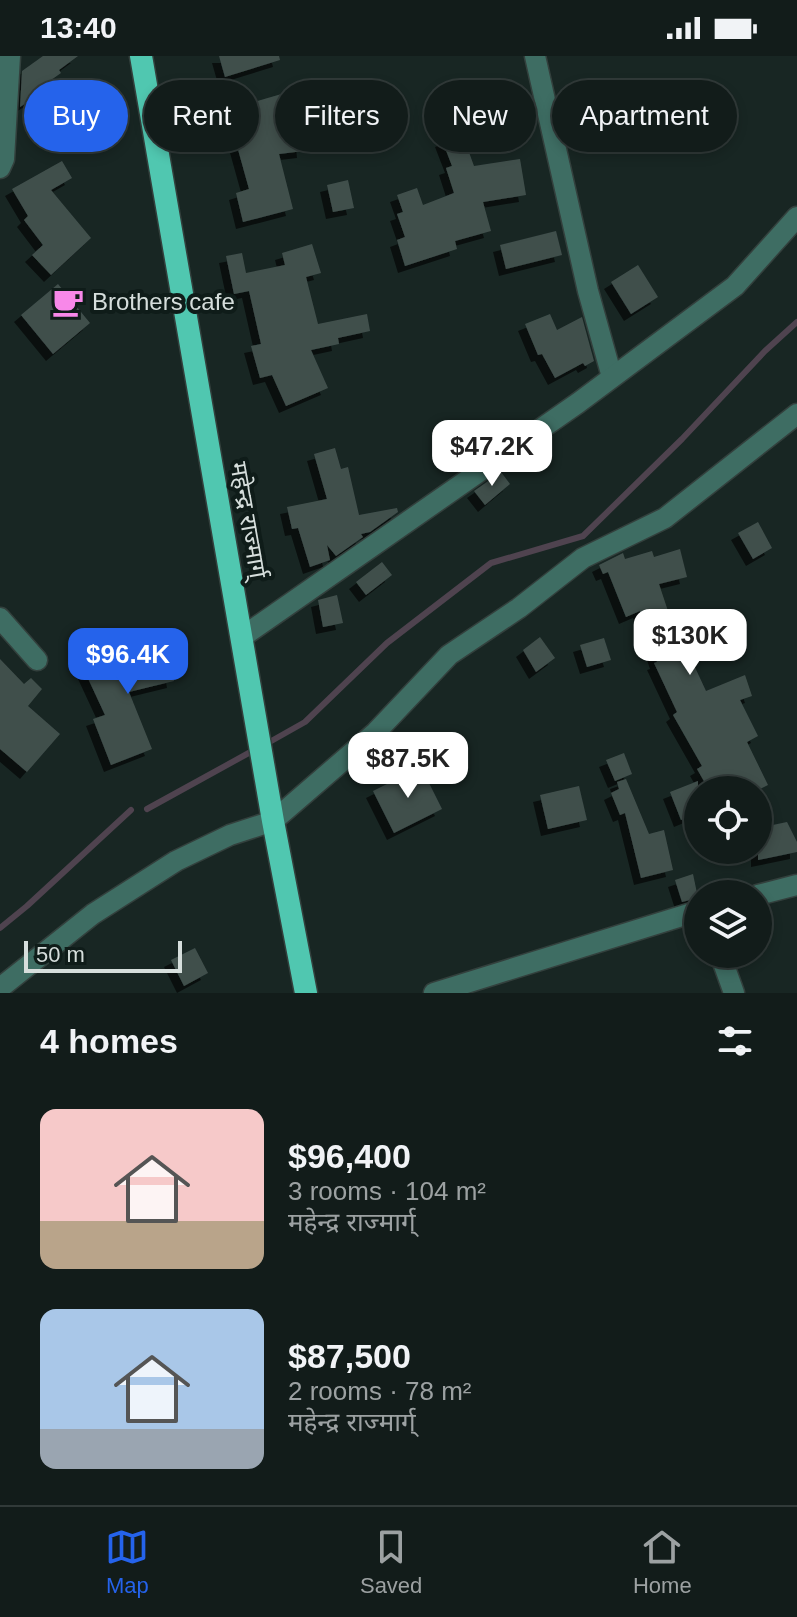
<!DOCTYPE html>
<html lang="en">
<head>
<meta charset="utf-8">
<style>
	body { margin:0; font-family:Helvetica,"Noto Sans Devanagari",sans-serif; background:#1b2523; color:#f1f3f6; height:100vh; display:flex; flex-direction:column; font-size:30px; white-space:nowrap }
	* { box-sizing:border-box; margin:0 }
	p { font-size:26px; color:#9ca1a2 }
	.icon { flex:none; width:44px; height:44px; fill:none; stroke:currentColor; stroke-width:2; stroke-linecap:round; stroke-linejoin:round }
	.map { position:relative; height:937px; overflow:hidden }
	.panel { display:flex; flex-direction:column; background:#121c1a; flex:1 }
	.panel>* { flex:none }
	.top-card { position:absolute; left:24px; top:24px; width:750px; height:72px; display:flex; gap:16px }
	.fabs { position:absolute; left:684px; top:720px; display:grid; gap:16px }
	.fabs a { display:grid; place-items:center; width:88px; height:88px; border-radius:50%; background:#121c1a; box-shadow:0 4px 12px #0003,0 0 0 2px #313a39; font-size:40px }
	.scale { position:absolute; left:24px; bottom:20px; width:158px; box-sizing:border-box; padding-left:8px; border:4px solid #d6dedc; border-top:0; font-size:22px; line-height:28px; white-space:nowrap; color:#d6dedc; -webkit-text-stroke:6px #0f1c19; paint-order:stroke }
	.price { position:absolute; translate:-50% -68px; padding:0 18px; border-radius:16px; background:#fff; color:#222; font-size:26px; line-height:52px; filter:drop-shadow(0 2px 4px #0008) }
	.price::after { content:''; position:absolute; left:50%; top:48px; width:24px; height:18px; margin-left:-12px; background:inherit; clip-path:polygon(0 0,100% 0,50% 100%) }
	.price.active { background:#2563eb; color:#fff }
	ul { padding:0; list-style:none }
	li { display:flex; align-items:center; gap:24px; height:200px; padding:0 40px }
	li span { display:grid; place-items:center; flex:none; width:224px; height:160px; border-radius:16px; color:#555 }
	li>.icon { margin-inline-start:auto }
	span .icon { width:96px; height:96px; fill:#fffc; stroke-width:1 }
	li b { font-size:34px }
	h2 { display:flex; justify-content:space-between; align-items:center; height:96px; padding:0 40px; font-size:34px }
	.tag { padding:0 28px; border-radius:36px; background:#121c1a; box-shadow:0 4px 12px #0003,0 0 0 2px #313a39; font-size:28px; line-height:72px }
	.tag.active { background:#2563eb; color:#fff }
	.status { display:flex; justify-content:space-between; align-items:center; height:56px; padding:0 40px; background:#121c1a; direction:ltr }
	.status svg { height:22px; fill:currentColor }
	.tabs { display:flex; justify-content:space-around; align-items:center; height:112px; border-top:2px solid #313a39; background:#121c1a; font-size:22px; color:#9ca1a2 }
	.tabs a { display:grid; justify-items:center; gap:4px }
	.tabs .active { color:#2563eb }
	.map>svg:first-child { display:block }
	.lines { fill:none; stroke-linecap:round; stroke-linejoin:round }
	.stream { stroke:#4f434f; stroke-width:6 }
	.building { fill:#414f4c; filter:url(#shadow) }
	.minor-casing { stroke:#33403d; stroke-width:23 }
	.trunk-casing { stroke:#33403d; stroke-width:25 }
	.minor { stroke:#3e6d63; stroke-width:20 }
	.trunk { stroke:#50c7b0; stroke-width:22 }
	.labels { text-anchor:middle; stroke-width:8; stroke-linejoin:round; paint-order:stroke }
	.poi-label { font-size:24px; fill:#d6dedc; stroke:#0f1c19; text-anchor:start }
	.street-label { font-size:24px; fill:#d6dedc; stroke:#0f1c19 }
</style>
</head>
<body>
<div class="status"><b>13:40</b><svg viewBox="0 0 49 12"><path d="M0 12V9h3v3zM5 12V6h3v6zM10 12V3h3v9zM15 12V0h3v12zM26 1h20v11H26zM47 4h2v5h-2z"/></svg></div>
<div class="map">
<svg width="797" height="937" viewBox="0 0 797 937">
	<defs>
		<filter id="shadow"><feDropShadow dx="-7" dy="7" stdDeviation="0" flood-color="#0009"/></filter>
	</defs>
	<rect width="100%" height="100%" fill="#182623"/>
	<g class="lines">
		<!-- stream -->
		<g class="stream">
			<polyline points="266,688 305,666 387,587 491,507 583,480 682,383 765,295 797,266"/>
			<polyline points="147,753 256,693"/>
			<polyline points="0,872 27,850 131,754"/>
		</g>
	</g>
	<!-- building -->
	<g class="building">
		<polygon points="43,0 78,0 59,14 61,17 44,29 48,33 20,51 22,15"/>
		<polygon points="219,0 279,0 280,4 225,21"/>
		<polygon points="302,32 311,61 301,64 304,95 279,98 293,153 243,166 236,137 249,133 227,54"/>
		<polygon points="462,77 474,110 520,103 526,139 483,146 491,175 455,185 457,193 405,210 397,184 405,181 397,158 403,156 397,139 417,132 423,149 454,137 446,112 452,110 442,84"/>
		<polygon points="62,105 72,122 51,134 91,182 51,219 32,199 43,189 24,164 28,160 12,133"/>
		<polygon points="348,124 354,152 333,156 327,129"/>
		<polygon points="556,175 562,199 506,213 500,189"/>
		<polygon points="312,188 321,217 306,221 318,268 367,258 370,275 338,282 339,288 311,294 328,332 286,350 272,319 260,322 251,290 261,288 249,235 234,238 226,200 242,197 246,217 285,209 282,197"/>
		<polygon points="638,209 658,241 631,258 611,226"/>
		<polygon points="58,228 90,267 53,298 21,259"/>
		<polygon points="550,258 557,274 582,261 594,305 585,310 583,307 555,322 542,298 538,299 525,268"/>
		<polygon points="335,392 341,413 348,411 359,459 397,452 398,456 370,476 361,478 363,481 336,500 327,489 330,504 310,511 298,472 292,473 287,451 327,443 314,398"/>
		<polygon points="501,416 510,428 485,449 474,435"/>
		<polygon points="758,466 772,492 753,503 738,477"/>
		<polygon points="680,493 687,521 659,528 681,594 686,592 706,635 745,619 752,640 740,644 758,680 747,686 768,729 758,734 709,734 697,713 702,710 673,659 677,656 654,607 657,606 640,555 626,561 608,516 603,518 599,509 623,497 625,503 652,495 654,501"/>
		<polygon points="382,506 392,519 366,539 356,526"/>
		<polygon points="337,539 343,567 323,571 318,544"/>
		<polygon points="166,578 174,625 129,636 152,693 111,709 93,663 105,659 85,616 125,598 124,594 149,590 147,582"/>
		<polygon points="540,581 555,602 536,616 523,594"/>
		<polygon points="604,582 611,604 587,611 580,589"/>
		<polygon points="0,603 24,628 31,622 42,633 28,650 60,678 27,716 0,693"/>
		<polygon points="624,697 632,718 615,725 606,704"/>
		<polygon points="421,711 442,753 394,777 373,735"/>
		<polygon points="626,723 649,778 664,774 673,814 641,822 625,757 620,759 611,737 619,733 617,726"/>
		<polygon points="698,725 698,757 681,764 670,736"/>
		<polygon points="579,730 587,764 548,773 540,739"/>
		<polygon points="787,766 797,786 797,796 758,804 758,772"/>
		<polygon points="693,818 698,842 682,846 675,824"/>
		<polygon points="195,892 208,917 184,930 171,904"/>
	</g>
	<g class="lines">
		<defs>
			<g id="minor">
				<polyline points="535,0 588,235 612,321"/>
				<polyline points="0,112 4,103 10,0"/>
				<polyline points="0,562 37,604"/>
				<polyline points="242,581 578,347 735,230 797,161"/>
				<polyline points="758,839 797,829"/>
				<polyline points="720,898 734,937"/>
				<polyline points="0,932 93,858 176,805 230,779 273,765 376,676 449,599 519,552 583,502 665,462 797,358"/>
				<polyline points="434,937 698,855"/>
			</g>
			<polyline id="trunk" points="141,0 273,765 306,937"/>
		</defs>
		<!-- minor casing -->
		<use href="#minor" class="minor-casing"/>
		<!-- trunk casing -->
		<use href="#trunk" class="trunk-casing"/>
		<!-- minor -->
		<use href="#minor" class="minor"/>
		<!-- trunk -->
		<use href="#trunk" class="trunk"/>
	</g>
	<!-- icons -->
	<defs>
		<symbol id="cafe-bare" viewBox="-9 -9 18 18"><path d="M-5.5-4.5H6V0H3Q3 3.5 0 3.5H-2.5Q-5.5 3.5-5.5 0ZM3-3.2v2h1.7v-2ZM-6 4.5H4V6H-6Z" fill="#f888e9" stroke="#0f1c19" stroke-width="2.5" paint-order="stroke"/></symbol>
	</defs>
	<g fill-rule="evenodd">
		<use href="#cafe-bare" x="46" y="224" width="44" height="44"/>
	</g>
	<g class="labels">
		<!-- poi labels -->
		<g class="poi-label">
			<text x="92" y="254">Brothers cafe</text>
		</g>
		<!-- street labels -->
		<g class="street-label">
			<text transform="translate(248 464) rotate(80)" y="8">महेन्द्र राज्मार्ग्</text>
		</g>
	</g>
</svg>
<div class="fabs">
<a><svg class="icon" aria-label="locate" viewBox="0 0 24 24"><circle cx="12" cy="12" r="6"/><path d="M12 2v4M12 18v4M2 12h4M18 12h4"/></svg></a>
<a><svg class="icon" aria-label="layers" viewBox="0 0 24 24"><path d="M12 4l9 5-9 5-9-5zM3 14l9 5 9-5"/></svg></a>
</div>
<div class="scale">50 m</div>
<b class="price" style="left:492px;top:432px">$47.2K</b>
<b class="price" style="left:690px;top:621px">$130K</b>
<b class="price active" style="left:128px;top:640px">$96.4K</b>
<b class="price" style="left:408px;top:744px">$87.5K</b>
<div class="top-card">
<a class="tag active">Buy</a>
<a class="tag">Rent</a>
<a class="tag">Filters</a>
<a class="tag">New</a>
<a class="tag">Apartment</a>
</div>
</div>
<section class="panel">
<h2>4 homes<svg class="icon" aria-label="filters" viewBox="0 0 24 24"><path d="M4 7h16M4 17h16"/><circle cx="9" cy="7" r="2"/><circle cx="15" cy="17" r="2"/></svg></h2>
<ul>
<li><span style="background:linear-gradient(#f6c9c9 70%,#b9a48a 0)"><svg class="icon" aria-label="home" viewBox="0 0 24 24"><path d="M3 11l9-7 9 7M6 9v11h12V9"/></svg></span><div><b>$96,400</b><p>3 rooms · 104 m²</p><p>महेन्द्र राज्मार्ग्</p></div></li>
<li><span style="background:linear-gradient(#a9c7e8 75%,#9aa5b1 0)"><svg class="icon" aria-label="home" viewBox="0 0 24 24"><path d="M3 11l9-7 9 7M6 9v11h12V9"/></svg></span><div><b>$87,500</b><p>2 rooms · 78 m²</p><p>महेन्द्र राज्मार्ग्</p></div></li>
</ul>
</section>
<nav class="tabs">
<a class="active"><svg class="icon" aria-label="map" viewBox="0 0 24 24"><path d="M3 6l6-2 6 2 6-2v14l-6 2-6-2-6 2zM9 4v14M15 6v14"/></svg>Map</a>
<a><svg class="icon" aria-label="saved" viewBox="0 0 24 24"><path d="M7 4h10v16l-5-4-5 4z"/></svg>Saved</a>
<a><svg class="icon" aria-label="home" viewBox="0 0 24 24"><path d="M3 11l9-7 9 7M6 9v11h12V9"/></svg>Home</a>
</nav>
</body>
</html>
